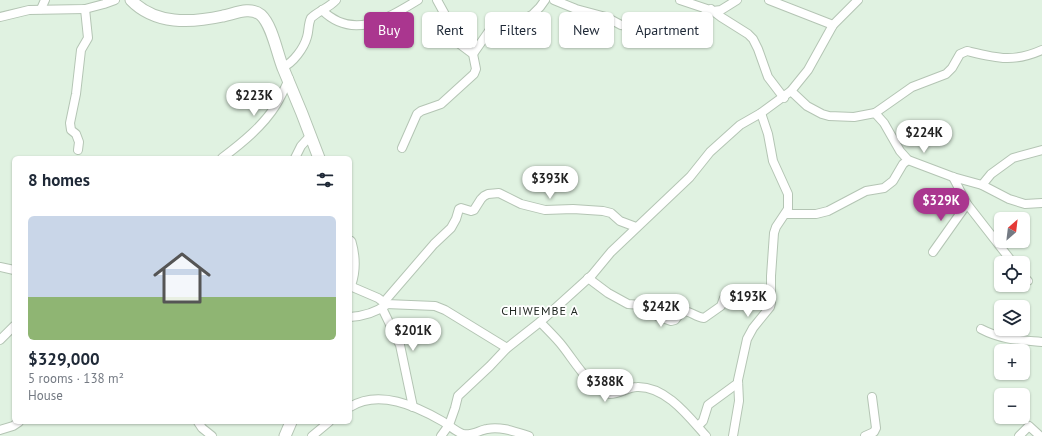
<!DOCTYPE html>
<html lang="en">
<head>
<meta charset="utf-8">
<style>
	body { margin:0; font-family:"PT Sans",sans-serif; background:#f2f2f3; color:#1f2937; height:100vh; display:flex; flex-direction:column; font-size:15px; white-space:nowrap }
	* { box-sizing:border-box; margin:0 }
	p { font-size:13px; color:#747a83 }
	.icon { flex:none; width:22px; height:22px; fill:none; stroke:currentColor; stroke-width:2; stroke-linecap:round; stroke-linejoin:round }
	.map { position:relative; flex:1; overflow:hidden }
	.sheet { position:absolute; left:12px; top:156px; width:340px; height:268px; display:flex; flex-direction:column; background:#fff; border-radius:6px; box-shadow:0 1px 3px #0004 }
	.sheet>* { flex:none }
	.guide { position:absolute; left:364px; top:12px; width:380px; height:36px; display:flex; gap:8px }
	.needle { width:26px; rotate:28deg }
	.controls { position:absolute; left:994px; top:212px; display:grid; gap:8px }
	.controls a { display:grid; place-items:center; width:36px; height:36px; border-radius:6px; background:#fff; box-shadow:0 1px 3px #0004; font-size:20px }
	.price { position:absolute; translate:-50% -34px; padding:0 9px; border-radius:14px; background:#fff; color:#222; font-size:13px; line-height:26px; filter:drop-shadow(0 1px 2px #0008) }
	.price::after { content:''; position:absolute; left:50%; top:24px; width:12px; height:9px; margin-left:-6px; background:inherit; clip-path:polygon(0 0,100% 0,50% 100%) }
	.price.active { background:#aa368f; color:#fff }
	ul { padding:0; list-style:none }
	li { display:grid; align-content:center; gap:8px; height:212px; padding:0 16px }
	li+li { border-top:1px solid #e0e1e3 }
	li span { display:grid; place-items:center; height:124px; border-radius:6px; color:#555 }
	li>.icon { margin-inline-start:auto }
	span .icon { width:72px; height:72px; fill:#fffc; stroke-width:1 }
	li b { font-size:17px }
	h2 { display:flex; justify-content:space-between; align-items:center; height:48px; padding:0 16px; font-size:17px }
	.chip { padding:0 14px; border-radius:6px; background:#fff; box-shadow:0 1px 3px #0004; font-size:14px; line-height:36px }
	.chip.active { background:#aa368f; color:#fff }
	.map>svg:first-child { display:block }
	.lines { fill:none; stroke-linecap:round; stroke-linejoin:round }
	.minor-casing { stroke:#b4c5b4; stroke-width:10 }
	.major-casing { stroke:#b4c5b4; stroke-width:13 }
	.minor { stroke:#fff; stroke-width:8 }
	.major { stroke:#fff; stroke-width:11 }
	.labels { text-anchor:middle; stroke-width:3.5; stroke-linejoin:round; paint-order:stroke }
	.quarter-label { font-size:12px; letter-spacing:1px; fill:#222923; stroke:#fff }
</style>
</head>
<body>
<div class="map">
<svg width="1042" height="436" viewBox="0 0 1042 436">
	<rect width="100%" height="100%" fill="#e0f2e1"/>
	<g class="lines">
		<defs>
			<g id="minor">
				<polyline points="554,0 576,9 606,17 621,25 633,27 649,37 665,38 675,36 688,29 711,9"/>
				<polyline points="680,0 713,11 721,17 748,34 753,39 758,49 768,77 784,98"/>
				<polyline points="769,0 833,25"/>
				<polyline points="41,9 45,0"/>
				<path d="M322,10C353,41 388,18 418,0"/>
				<polyline points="713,11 721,10 737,0"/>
				<polyline points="0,17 29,10 85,9 104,4 115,0"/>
				<polyline points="473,54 489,31 521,20 532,15 540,7 545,0"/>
				<path d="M283,67C293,63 304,48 307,37C309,31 308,24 311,18C318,11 329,8 336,0"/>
				<path d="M791,91L807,106L822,114L829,116L854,117L875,113L912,87L946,74L952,68L960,54L967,51C996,58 1013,63 1042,50"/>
				<polyline points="875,113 884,123 900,151 908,160 953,177 982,185 1009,199 1025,204 1042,203"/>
				<polyline points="402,148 417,114 421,111 441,104 474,74 476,69 473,54 457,42 449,22 437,0"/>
				<polyline points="78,150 79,142 76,134 71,130 70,123 76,94 81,50 88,38 85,9"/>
				<path d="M222,158C242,143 263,126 276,105C281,97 285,88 289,79"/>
				<polyline points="295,158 301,146 311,135"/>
				<polyline points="953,177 967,204 1013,263"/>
				<polyline points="982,185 991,174 1013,158 1042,150"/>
				<polyline points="786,214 816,214 828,211 866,191 884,188 893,181 903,164 908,160"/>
				<polyline points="933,252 967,204"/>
				<polyline points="0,267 14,270"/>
				<polyline points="1023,276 1028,281"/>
				<path d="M588,278L608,293L628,304L641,305L657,316L671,321L675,320C686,303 690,316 704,318L721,306L724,298"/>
				<polyline points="350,286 378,298 386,304 435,306 445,310 507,348"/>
				<polyline points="384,302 434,244 451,228 456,219 459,209 461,208 471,211 474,210 481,199 484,196 488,194 499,193 521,204 545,210 573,209 603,211 611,213 620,221 636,227"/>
				<polyline points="382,308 400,345 413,407"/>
				<path d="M350,317C364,316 375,313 386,305"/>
				<path d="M540,322C547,329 554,336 560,343C575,361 587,386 610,394C620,394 628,387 637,387C666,386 689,417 706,436"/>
				<path d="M981,329C1002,340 1019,340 1042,342"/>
				<polyline points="0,340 14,326"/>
				<path d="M350,407C379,389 416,406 442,421C449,425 456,432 463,434C471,436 480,430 487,429C501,426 516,432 529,436"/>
				<polyline points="198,422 202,428 212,436"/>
				<polyline points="698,426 703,421 708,405 738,383"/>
				<polyline points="0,430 13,426 19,422"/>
				<polyline points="312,436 329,422"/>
				<polyline points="441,436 449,425 455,408 458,396 490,366 507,348 540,322 592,275 611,252 690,177 710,152 740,125 761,113 791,91 808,70 833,25 858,0"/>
				<polyline points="733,436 739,401 738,380 747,339 753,328 770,307 771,303 771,276 774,233 776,227 788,209 788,194 773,161 768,134 761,113"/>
				<polyline points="865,436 874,432 876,428 872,397"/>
				<polyline points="1019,436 1029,426 1040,436"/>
			</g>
			<g id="major">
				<path d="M131,0C155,25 191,23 223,16C234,14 250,6 261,15C272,25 277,53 283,68C296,98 308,128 319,158"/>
				<path d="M350,242C354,256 355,269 350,284"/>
				<polyline points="285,436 291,422"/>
			</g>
		</defs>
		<!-- minor casing -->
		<use href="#minor" class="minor-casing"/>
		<!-- major casing -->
		<use href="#major" class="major-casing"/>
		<!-- minor -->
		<use href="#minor" class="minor"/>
		<!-- major -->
		<use href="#major" class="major"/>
	</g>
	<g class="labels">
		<!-- quarter labels -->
		<g class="quarter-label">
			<text x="540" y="315">CHIWEMBE A</text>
		</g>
	</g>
</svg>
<div class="controls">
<a><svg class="needle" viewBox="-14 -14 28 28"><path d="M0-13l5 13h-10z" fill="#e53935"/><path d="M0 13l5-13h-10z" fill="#747a83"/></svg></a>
<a><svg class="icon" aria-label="locate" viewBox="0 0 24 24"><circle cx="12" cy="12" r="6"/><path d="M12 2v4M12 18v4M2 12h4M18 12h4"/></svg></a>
<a><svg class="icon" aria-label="layers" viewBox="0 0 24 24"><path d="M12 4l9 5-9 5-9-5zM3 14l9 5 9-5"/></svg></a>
<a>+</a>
<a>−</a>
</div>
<b class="price" style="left:254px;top:117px">$223K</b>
<b class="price" style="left:924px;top:154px">$224K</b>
<b class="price" style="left:550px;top:200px">$393K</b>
<b class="price active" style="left:941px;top:222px">$329K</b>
<b class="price" style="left:748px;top:318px">$193K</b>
<b class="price" style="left:661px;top:328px">$242K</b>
<b class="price" style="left:413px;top:352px">$201K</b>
<b class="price" style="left:605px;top:403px">$388K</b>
<div class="guide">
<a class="chip active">Buy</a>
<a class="chip">Rent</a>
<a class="chip">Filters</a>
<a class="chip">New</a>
<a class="chip">Apartment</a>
</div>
<section class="sheet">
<h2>8 homes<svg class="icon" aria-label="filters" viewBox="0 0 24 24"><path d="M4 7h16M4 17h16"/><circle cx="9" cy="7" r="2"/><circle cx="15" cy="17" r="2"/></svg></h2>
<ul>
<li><span style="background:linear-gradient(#c9d6e8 65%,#8fb573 0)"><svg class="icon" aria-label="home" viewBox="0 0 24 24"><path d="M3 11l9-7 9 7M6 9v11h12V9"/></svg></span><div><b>$329,000</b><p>5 rooms · 138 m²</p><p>House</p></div></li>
</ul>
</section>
</div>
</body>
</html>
